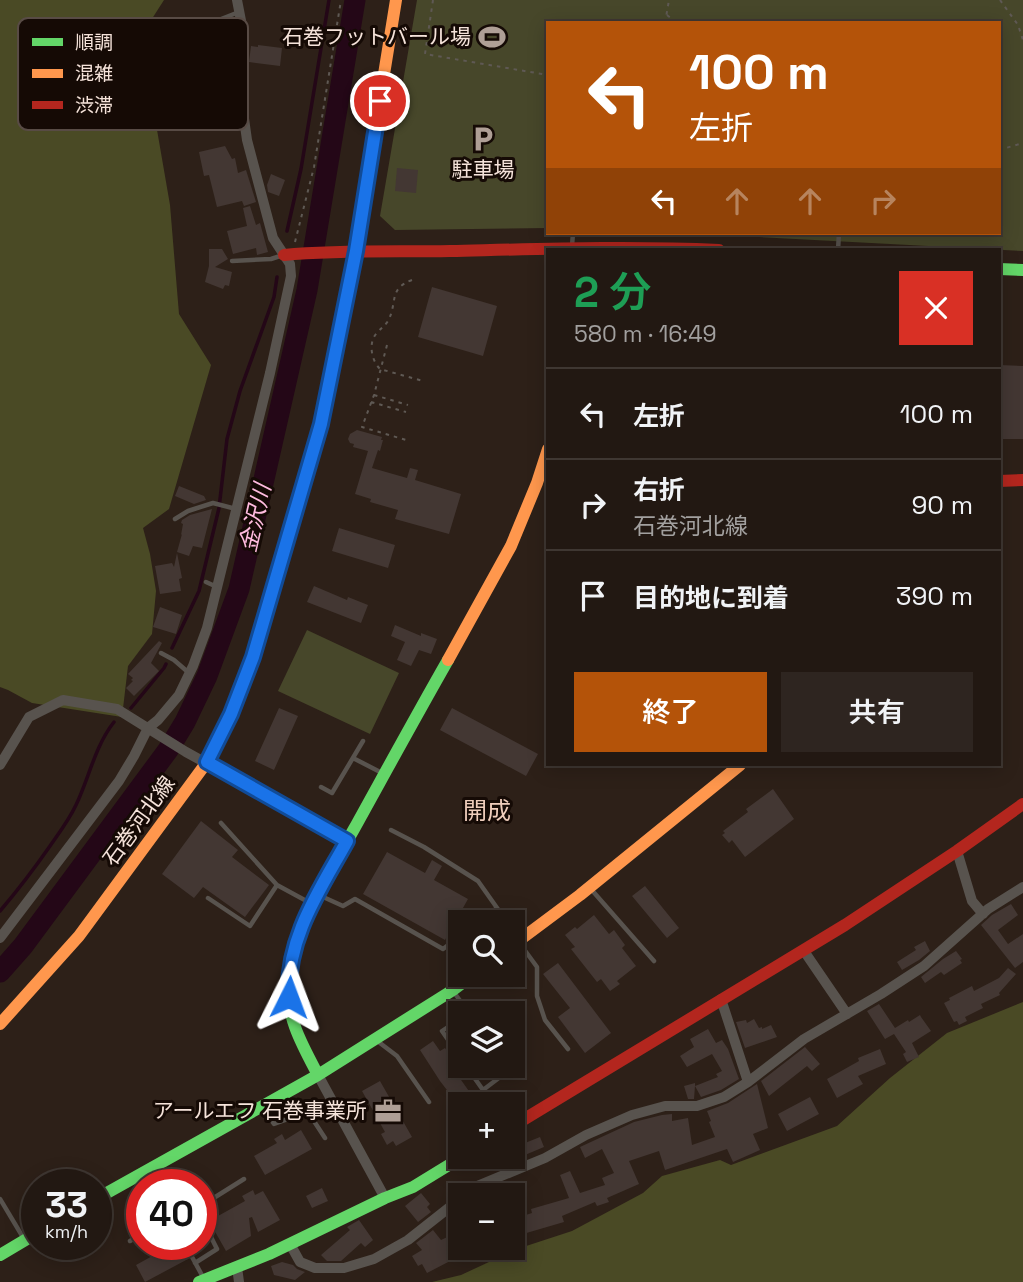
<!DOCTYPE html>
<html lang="ja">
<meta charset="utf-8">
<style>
:root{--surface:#221812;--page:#2e2520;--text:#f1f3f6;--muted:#a2a09f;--line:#3f3732;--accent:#b45309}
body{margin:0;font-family:"Space Grotesk","Noto Sans JP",sans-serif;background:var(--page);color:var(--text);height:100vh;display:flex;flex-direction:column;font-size:26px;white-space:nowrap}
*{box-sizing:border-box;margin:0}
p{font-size:23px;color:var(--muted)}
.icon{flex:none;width:38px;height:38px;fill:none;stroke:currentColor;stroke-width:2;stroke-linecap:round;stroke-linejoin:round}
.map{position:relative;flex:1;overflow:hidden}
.panel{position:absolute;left:546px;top:248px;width:455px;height:518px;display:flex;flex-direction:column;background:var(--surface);border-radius:0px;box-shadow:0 4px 18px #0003,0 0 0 2px var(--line)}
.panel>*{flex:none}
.guide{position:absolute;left:546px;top:21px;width:455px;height:214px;border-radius:0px;box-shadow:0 4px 18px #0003,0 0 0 2px var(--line);background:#b45309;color:#fff;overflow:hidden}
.fabs{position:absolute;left:448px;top:910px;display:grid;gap:14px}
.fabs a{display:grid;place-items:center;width:77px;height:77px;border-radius:0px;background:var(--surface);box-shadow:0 4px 18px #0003,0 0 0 2px var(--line);font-size:35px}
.speed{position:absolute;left:21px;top:1169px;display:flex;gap:14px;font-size:35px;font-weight:700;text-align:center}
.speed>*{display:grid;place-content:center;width:91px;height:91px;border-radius:50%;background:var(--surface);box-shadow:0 4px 18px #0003,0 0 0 2px var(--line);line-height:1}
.speed small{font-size:18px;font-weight:400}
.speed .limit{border:10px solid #d22;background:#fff;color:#111}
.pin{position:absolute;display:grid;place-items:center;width:60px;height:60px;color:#fff;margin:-30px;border:4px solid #fff;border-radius:50%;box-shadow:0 2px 7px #0007}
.me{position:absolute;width:77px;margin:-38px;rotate:3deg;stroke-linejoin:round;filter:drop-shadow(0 0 5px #0008)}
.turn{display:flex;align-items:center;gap:24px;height:147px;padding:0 28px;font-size:32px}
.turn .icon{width:91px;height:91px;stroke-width:2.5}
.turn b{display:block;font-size:49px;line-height:60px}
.lanes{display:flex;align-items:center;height:66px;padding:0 28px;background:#0003;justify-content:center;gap:35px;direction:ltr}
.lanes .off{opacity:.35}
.round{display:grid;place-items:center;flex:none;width:74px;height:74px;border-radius:0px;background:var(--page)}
.headline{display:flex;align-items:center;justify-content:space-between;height:119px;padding:0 28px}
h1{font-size:42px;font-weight:600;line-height:52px;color:#1e9e55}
.action{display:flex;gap:14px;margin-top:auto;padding:14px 28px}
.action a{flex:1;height:80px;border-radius:0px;background:var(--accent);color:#fff;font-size:28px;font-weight:600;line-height:80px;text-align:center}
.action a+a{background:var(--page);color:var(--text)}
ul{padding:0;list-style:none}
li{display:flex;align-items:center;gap:21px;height:91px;padding:0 28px;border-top:2px solid var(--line)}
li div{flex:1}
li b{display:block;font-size:26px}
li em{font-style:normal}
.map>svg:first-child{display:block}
.green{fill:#47472a}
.forest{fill:#4a4a25}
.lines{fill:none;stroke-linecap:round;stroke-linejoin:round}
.stream{stroke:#240717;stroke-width:3.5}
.river{stroke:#240717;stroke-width:21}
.building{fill:#433733}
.path{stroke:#5f5954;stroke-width:2;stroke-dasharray:3.5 5;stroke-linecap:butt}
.lane{stroke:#58534e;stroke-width:4.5}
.street{stroke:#58534e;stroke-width:10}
.fast{stroke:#63d668;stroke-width:12}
.slow{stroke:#ff974d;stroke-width:12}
.jam{stroke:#b3261e;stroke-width:12}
.route-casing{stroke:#114b97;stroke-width:18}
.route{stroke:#1a73e8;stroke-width:12}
.labels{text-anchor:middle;stroke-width:6;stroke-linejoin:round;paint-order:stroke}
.poi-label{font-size:21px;fill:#f5e3da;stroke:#150a05;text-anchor:end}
.street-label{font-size:21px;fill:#f5e3da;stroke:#150a05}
.water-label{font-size:23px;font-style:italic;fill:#ffbbdf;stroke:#150a05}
.quarter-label{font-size:24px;fill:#efcdbb;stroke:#150a05}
.key{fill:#150a05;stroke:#584b45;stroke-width:2}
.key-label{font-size:19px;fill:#f5e3da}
</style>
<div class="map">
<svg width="1023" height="1282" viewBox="0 0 1023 1282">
<rect width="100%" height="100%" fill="#2d2018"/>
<path class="green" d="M417 0H1023V251L682 233H999V23H548V228L395 230 380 216Z
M307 630 399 673 370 734 278 691Z"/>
<path class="forest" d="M0 0H164L148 25 156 124 170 205 179 314 211 365 169 509 143 528 150 554 156 591 152 634 128 666 122 717 32 703 8 690 0 687Z
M1023 1002V1282H432L461 1275 517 1249 572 1231 643 1193 662 1176 720 1160 731 1165 837 1126 890 1078 947 1033Z"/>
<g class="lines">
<path class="stream" d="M287 231 301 169 329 0
M172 648 199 591 219 508 227 439 240 391 274 297 277 277
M131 708 164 668 166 664
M0 911C18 890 34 869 50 846 59 833 69 820 76 805 89 778 95 746 114 722"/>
<path class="river" d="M0 972 23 946 168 750 185 722 207 676 239 589 307 290 355 0"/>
</g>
<path class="building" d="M258 45 282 48 280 66 249 62 251 46 258 47Z
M225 146 232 159 235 158 238 173 246 170 256 202 244 206 242 201 217 207 209 175 204 176 199 152Z
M397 168 418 170 416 193 395 191Z
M271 174 285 180 279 196 268 192 267 185Z
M250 206 256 225 260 223 268 252 257 255 256 248 233 254 227 231 247 226 243 208Z
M209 249H222L228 259 215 267 232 272 229 286 225 285 223 289 205 282 209 266Z
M432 287 497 306 483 356 418 337Z
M999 365 1023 366V439H999Z
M357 430 382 437 381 440H383L380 451 378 450 372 468 407 478 410 468 418 470 415 480 461 494 449 534 395 519 398 510 370 502 371 499 355 494 368 451 353 447 354 444 350 443 348 439 350 434Z
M179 486 204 496 206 500 194 504 175 496Z
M212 509 202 548 193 546 189 556 177 552 182 534 181 535 183 524 181 523 182 520 190 515Z
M339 528 395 545 388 568 332 551Z
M177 553 182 578 179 579 181 591 160 594 155 566 172 563 174 567Z
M314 586 347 600 348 597 368 605 361 623 307 602Z
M160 607 182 615 176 634 153 627Z
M395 625 421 636V633L437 639 431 654 419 650 411 666 397 660 405 642 391 636Z
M159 641 162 643 151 663 159 671 134 696 126 688 133 681 131 680 133 678 128 674Z
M279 708 298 716 274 770 255 761Z
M452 708 538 754 526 776 440 730Z
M773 789 794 819 745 857 732 840 729 843 722 835 725 833 723 831 748 812 746 809Z
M201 821 238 850 232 857 269 885 245 917 203 887 194 898 162 874Z
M387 852 425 873 432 860 442 866 434 880 468 899 445 940 363 894Z
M645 886 679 928 667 938 632 896Z
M1011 904 1018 915 998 930 1008 944 1023 934V962L1015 968 981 925 992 915Z
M594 915 609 934 614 930 625 945 622 948 636 966 617 981 620 984 610 991 601 979 597 982 571 949 575 947 565 935 575 927 577 929Z
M925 941 930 951 919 960 902 970 897 962 916 950 914 947Z
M956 951 962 959 960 960 962 963 944 975 941 972 925 983 921 977 943 959Z
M558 963 611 1033 585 1053 558 1017 570 1008 543 974Z
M1008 968 1016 974 999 993 1000 995 981 1004 983 1008 965 1017 967 1021 959 1025 957 1021 954 1022 944 1003 950 1000 949 998 972 986 974 991 999 978Z
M879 1004 895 1028 908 1020 909 1022 920 1015 921 1017 931 1031 912 1043 919 1057 907 1062 903 1054 906 1052 894 1034 885 1039 867 1011Z
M754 1019 759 1028 762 1027V1029L771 1025 777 1037 745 1048 736 1022 746 1020 747 1023Z
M708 1029 716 1043 722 1040 728 1049 739 1079 721 1090 701 1097 695 1086 694 1099H688L684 1086 695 1083V1086L718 1077 716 1074 722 1071 712 1054 687 1067 680 1056 694 1047 690 1039Z
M433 1041 440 1051 445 1048 450 1055 447 1060 478 1104H460V1107L440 1081 420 1050Z
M805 1047 820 1064 812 1071 807 1066 769 1096 761 1081Z
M880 1049 886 1064 858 1076 863 1084 837 1098 827 1079 859 1061 858 1058Z
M380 1081 412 1137 396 1146 393 1141 387 1145 381 1134 385 1132 362 1091Z
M757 1084 768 1128 753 1134 760 1150 733 1162 727 1149 665 1170 659 1151 629 1161 639 1184 607 1198 609 1202 597 1206 595 1202 562 1216 564 1222 523 1234 524 1236 513 1240V1219L532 1213 531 1209 569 1198 560 1175 570 1171 580 1193 605 1185 602 1178 614 1173 602 1149 585 1158 580 1147 634 1122 662 1115 672 1114V1121L688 1118 692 1145 715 1137 709 1122 711 1121 707 1111 728 1103Z
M810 1097 819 1114 787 1131 778 1114Z
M301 1130 312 1149 265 1175 254 1156 277 1143 274 1139 282 1134 285 1140Z
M515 1134 520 1145 540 1137 544 1147 513 1160V1135Z
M322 1188 328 1201 312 1208 306 1196Z
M253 1190 255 1195 263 1191 280 1220 258 1232 252 1217 249 1218 251 1236 226 1251 209 1221 245 1201 242 1196Z
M421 1193 430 1204 427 1207 431 1212 418 1222 405 1206Z
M359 1220 373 1240 365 1247 361 1243 341 1261H327L321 1255 350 1230 347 1227Z
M433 1230 441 1240 460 1231V1253L451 1257 452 1260 427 1273 422 1264 418 1266 412 1256 422 1250 416 1243Z
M174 1244H180L188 1259 145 1282 136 1265Z
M282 1262 293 1265 297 1269 305 1272 295 1280 274 1275 271 1266Z"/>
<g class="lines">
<path class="path" d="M433 0 425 54 548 75
M1000 0 1018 25 1023 40
M667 15 677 23
M665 23 669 0
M999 150 1023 143
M295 242 314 167 341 0
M412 280C388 289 398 302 388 321 385 326 381 328 377 333 368 342 371 360 380 369L423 381
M387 345 374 395 362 427 406 440
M374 395 408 405
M371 402 406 412"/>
<path class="lane" d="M206 31 216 21 239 12
M572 246 573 233
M838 250 839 233
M232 261 271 259 283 255
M175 519 188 511 213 503 236 509
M206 582 217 587
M161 653 174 660 189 673
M353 758 384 774
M321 787 332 793 363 741
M221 823 277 885
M391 830 424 847 478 881 507 922
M590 888 654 961
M321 896 343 906 355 899 443 949 460 936
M208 898 250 926 277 885 312 904
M478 922 497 908
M513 931 518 941 537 967V996L545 1020 568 1049
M453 991 469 1013
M460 1019 442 1031 460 1057
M376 1040 397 1056 429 1102
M466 1066 483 1090 508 1071 505 1066
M262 1108 274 1124 308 1112 325 1138
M0 1199 24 1239
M201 1206 244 1179
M130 1241 142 1234
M185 1244 204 1279
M195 1263 217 1249 201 1217"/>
<path class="street" d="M0 765 29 717 63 700 117 709 186 752 347 841
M957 851 972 901 983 914
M0 938 119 781 134 756 148 728 158 720 179 695 193 666 207 628 270 373 291 276 290 264 273 238 247 140 239 83 244 48 243 31 237 0
M804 951 847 1014
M721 999 748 1082
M318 1075 385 1198
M465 1195 477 1186 545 1158 586 1135 632 1115 665 1106H697L724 1097 748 1082 804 1039 881 994 924 966 988 909 1023 887
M290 1244 300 1262 315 1268H344L374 1259 408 1240 460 1199
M237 1267 239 1282"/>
<path class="fast" d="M999 269 1023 270
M318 1075C301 1043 286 1017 288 980 292 927 329 874 354 829 385 773 416 716 448 660
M96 1199 318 1075 453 990 473 975
M0 1255 37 1233
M199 1282 269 1254 385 1198 413 1187 462 1157"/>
<path class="slow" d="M380 99 396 0
M448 660 511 546 537 483 548 449
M513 945 580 895 740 765
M0 1024 79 936 207 762 231 714 253 657 282 556"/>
<path class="jam" d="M284 255C340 250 395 252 450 251 540 249 630 246 719 250
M999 481 1023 480
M282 556 321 424 356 251 380 99
M513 1126 845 925 957 851 1023 804"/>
</g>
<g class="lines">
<g class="route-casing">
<path id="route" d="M289 997C286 938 320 890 347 841L207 762 231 714 253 657 321 424 356 251 380 101"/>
</g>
<use href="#route" class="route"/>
</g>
<defs>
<g id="stadium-bare" transform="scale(2.1)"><path d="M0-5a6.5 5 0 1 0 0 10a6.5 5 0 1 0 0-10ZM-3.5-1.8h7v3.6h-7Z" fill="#af9f96" stroke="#150a05" stroke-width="2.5" paint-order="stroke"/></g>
<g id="parking-bare" transform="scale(2.1)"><path d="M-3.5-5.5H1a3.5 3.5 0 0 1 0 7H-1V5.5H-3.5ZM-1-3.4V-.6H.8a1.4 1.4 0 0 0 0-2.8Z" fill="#af9f96" stroke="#150a05" stroke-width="2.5" paint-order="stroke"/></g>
<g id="office-bare" transform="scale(2.1)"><path d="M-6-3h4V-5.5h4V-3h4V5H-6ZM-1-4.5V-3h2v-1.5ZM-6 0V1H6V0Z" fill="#af9f96" stroke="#150a05" stroke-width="2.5" paint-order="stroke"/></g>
</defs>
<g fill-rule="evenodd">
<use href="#stadium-bare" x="492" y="37"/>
<use href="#parking-bare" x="483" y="139"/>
<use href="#office-bare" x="388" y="1111"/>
</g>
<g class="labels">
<g class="poi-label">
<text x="471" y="44">石巻フットバール場</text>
<text x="483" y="177" text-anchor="middle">駐車場</text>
<text x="367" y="1118">アールエフ 石巻事業所</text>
</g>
<g class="street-label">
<text transform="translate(139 821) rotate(-54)" y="7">石巻河北線</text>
</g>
<g class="water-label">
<text transform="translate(255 518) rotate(-77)" y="8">金沢川</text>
</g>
<g class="quarter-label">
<text x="487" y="819">開成</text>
</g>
</g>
<rect x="18" y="18" width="230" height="112" rx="10" class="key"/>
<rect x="32" y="38" width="31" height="8" fill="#63d668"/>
<rect x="32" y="69" width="31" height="9" fill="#ff974d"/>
<rect x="32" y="101" width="31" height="8" fill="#b3261e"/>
<g class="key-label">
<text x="75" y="49">順調</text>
<text x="75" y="80">混雑</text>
<text x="75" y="112">渋滞</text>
</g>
</svg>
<div class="fabs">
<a><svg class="icon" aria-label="search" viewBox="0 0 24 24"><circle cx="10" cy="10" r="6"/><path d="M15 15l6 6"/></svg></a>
<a><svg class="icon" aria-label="layers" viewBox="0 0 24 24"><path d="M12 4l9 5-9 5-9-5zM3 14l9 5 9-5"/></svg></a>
<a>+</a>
<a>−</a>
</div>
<div class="speed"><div>33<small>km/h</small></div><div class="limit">40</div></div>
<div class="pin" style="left:380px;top:101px;background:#d93025"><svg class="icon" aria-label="arrive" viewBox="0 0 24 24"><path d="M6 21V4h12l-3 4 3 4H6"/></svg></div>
<svg class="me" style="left:289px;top:997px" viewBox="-20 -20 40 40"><path d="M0-17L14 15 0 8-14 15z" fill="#1a73e8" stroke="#fff" stroke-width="4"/></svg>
<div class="guide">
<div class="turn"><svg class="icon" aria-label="left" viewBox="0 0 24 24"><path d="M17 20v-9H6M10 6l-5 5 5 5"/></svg><div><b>100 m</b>左折</div></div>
<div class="lanes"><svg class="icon" aria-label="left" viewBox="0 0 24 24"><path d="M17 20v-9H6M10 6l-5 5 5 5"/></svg><svg class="icon off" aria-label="ahead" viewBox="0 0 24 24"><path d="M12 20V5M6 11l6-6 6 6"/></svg><svg class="icon off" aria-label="ahead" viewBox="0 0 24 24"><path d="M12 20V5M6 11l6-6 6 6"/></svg><svg class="icon off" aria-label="right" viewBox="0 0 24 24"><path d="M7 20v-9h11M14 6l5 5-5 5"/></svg></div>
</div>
<section class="panel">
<div class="headline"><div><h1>2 分</h1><p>580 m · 16:49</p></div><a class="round" style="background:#d93025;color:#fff"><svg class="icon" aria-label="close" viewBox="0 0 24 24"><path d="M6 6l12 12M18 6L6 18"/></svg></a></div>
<ul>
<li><svg class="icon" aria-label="left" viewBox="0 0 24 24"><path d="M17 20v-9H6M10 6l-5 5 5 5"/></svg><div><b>左折</b></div><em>100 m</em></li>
<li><svg class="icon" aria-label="right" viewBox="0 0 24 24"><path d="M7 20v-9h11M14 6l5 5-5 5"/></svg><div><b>右折</b><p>石巻河北線</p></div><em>90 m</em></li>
<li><svg class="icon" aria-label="arrive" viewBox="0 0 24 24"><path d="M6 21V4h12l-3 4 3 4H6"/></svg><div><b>目的地に到着</b></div><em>390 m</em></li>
</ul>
<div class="action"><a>終了</a><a>共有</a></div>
</section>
</div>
